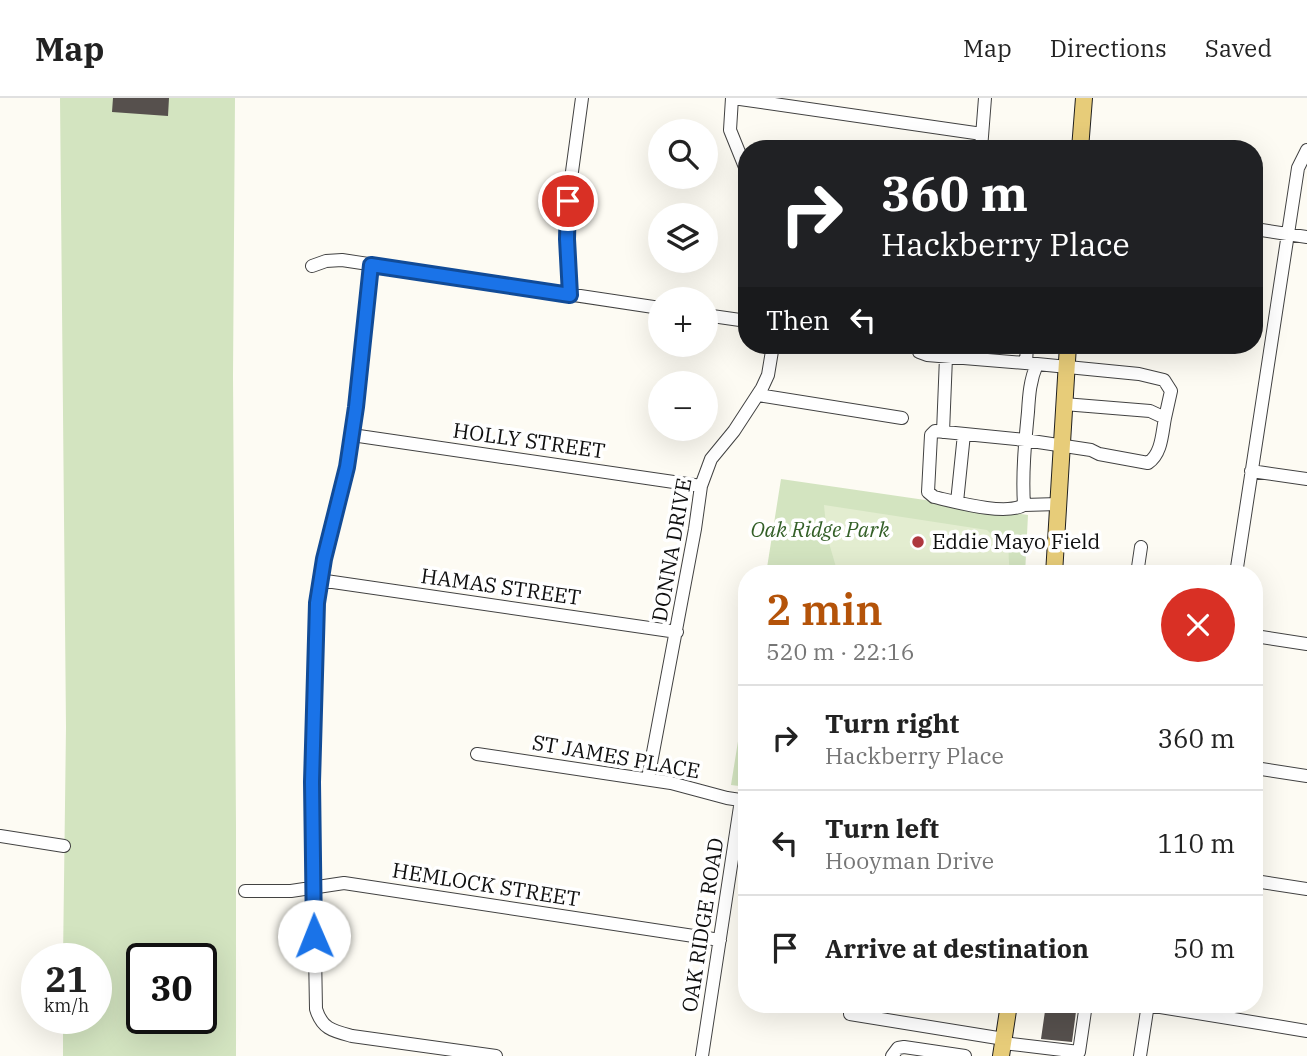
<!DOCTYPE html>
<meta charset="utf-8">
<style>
:root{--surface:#fff;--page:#f2f2f2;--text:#222;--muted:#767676;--line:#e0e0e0;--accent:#b45309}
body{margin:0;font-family:"IBM Plex Serif",serif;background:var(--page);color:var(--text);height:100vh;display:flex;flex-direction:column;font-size:26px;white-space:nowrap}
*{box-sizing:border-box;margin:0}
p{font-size:23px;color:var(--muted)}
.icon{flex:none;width:38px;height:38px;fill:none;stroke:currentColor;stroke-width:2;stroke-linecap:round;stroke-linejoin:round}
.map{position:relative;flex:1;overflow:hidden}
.details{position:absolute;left:738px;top:467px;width:525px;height:448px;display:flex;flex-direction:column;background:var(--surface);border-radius:28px;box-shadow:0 7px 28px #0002}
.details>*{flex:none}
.top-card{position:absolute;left:738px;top:42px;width:525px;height:214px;border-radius:28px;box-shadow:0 7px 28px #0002;background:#202124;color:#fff;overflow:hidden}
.controls{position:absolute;left:648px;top:21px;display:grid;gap:14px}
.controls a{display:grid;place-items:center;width:70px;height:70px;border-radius:50%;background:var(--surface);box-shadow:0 7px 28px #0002;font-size:35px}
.speed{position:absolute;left:21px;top:845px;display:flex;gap:14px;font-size:35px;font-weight:700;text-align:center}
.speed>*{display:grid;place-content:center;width:91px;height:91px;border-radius:50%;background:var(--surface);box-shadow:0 7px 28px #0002;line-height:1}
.speed small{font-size:18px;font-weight:400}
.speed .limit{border:4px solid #111;border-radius:10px;background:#fff;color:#111}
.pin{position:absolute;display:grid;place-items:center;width:60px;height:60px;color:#fff;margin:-30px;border:4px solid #fff;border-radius:50%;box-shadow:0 2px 7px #0007}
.me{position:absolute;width:77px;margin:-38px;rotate:359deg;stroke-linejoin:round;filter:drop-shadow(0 0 5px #0008)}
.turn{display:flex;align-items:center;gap:24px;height:147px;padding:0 28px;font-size:32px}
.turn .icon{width:91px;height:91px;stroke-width:2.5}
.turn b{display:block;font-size:49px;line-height:60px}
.then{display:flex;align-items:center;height:66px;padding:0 28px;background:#0003;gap:14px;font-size:26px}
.round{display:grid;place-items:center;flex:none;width:74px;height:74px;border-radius:37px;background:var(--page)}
.overview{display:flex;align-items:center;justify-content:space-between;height:119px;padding:0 28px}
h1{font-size:42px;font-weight:600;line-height:52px;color:var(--accent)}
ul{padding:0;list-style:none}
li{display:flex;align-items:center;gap:21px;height:105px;padding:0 28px;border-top:2px solid var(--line)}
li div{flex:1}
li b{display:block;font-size:26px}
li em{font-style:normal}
header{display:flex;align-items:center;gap:42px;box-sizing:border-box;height:98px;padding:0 35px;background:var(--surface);border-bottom:2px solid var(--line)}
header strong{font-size:33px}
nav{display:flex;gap:38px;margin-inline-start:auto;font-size:24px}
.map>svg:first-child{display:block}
.green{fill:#d3e4c0;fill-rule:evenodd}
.pitch{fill:#e3edd0}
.building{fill:#56504d}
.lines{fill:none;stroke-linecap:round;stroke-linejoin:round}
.minor-casing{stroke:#424242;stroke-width:14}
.major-casing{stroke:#202020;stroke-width:18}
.minor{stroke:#fff;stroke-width:12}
.major{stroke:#e7cc79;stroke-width:16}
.route-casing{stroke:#114b97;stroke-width:18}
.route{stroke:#1a73e8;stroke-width:12}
.poi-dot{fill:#ae383e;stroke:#fff;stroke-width:2.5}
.labels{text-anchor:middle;stroke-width:7;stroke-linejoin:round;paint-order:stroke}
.street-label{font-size:21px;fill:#0f0f0f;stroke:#fff}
.park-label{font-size:21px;font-style:italic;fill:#335f27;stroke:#fff}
.poi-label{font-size:21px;fill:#0f0f0f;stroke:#fff;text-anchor:start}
</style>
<header>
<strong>Map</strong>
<nav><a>Map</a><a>Directions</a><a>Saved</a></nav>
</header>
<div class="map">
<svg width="1307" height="958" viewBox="0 0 1307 958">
<rect width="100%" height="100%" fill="#fdfbf3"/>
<path class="green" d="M60 0H235L233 278 236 728V958H63V921L96 920V861H63L66 629ZM142 861H201V920H142Z
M781 381 1028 417 1025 476H766Z
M747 587V689L731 687Z"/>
<path class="pitch" d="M824 407 987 432 992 437C1012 438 1008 449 1009 463 1009 468 1010 472 1010 476H838L827 438Z"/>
<path class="building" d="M113 0H169L168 18 112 14Z
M1046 906H1077L1072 944 1041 941Z"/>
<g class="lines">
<g class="minor-casing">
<path id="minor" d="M732 0 730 32 747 74
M733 0 982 36
M981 51 985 0
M1255 131 1307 139
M371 167 356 309 347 369 324 461 317 505 312 684 316 911C322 931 333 933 352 938L496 958
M312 168 326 163 342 162 660 210
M571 197 567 141 568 103 582 0
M705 217 747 223
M917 247 919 254 927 257 1037 266
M1026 265 1027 247
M758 297 902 320
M943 334 946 259 945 247
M352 337 701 388
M1251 373 1307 381
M957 404 964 336
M1058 406 1024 407C1022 376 1025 345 1028 314 1029 297 1030 282 1037 266L1139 276 1164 282 1171 293 1165 320
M1024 407C1005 418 956 404 934 399L928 394 931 337 935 333 1025 342 1091 352 1099 356 1148 365C1162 356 1162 335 1165 320L1150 313 1064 306
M1137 476 1141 449
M1236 476 1298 70 1307 52
M319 482 677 534
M1255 538 1307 546
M477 656 671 685 727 700 747 703
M1255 670 1307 678
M648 681 695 431 701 388 711 361 734 333 762 290 768 277 773 247
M0 738 64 748
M1255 783 1307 791
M245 793H291L344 785 720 842
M852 906 850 916 1004 941
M1148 907 1307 933
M1003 945 1079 954 1086 906
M702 958 741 702
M892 958 898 950 904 949 965 958
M1140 958 1148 906"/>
</g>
<g class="major-casing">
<path id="major" d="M1080 51 1084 0
M1054 476 1068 247
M1001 958 1009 906"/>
</g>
<use href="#minor" class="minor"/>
<use href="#major" class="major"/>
</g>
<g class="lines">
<g class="route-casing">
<path id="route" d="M314 838 312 684 317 505 324 461 347 369 356 309 371 167 570 197 567 141 568 103"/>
</g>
<use href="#route" class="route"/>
</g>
<circle class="poi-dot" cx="918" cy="444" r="7"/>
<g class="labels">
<g class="street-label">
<text transform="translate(529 343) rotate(8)" y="7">HOLLY STREET</text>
<text transform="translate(672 452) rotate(-80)" y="7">DONNA DRIVE</text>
<text transform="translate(501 489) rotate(8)" y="7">HAMAS STREET</text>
<text transform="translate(616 659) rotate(10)" y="7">ST JAMES PLACE</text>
<text transform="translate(486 787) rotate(9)" y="7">HEMLOCK STREET</text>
<text transform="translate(703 827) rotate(-81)" y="7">OAK RIDGE ROAD</text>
</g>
<g class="park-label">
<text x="820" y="439">Oak Ridge Park</text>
</g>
<g class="poi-label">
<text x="932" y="451">Eddie Mayo Field</text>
</g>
</g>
</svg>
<div class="controls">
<a><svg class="icon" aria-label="search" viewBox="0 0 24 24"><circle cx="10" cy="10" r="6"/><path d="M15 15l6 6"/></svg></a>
<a><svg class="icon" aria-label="layers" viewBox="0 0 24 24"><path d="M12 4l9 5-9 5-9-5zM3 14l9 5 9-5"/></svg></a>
<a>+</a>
<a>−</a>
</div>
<div class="speed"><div>21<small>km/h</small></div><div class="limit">30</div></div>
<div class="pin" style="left:568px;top:103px;background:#d93025"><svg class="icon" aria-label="arrive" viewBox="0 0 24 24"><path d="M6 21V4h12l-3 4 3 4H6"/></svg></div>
<svg class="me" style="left:314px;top:838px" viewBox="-20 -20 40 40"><circle r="19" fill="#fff"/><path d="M0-13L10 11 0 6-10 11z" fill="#1a73e8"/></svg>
<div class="top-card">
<div class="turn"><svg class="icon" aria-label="right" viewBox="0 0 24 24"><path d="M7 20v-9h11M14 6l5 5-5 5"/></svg><div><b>360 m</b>Hackberry Place</div></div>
<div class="then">Then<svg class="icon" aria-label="left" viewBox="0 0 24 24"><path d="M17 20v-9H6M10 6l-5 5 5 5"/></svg></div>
</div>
<section class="details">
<div class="overview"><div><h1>2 min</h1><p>520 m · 22:16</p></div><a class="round" style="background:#d93025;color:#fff"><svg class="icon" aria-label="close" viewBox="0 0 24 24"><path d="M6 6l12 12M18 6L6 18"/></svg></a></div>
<ul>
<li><svg class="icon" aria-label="right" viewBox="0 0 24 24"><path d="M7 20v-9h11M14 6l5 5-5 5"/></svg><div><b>Turn right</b><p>Hackberry Place</p></div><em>360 m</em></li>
<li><svg class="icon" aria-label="left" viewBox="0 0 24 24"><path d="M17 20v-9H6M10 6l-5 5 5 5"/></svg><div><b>Turn left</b><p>Hooyman Drive</p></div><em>110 m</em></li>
<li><svg class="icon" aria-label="arrive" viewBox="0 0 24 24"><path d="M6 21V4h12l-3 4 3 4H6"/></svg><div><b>Arrive at destination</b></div><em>50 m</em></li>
</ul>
</section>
</div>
